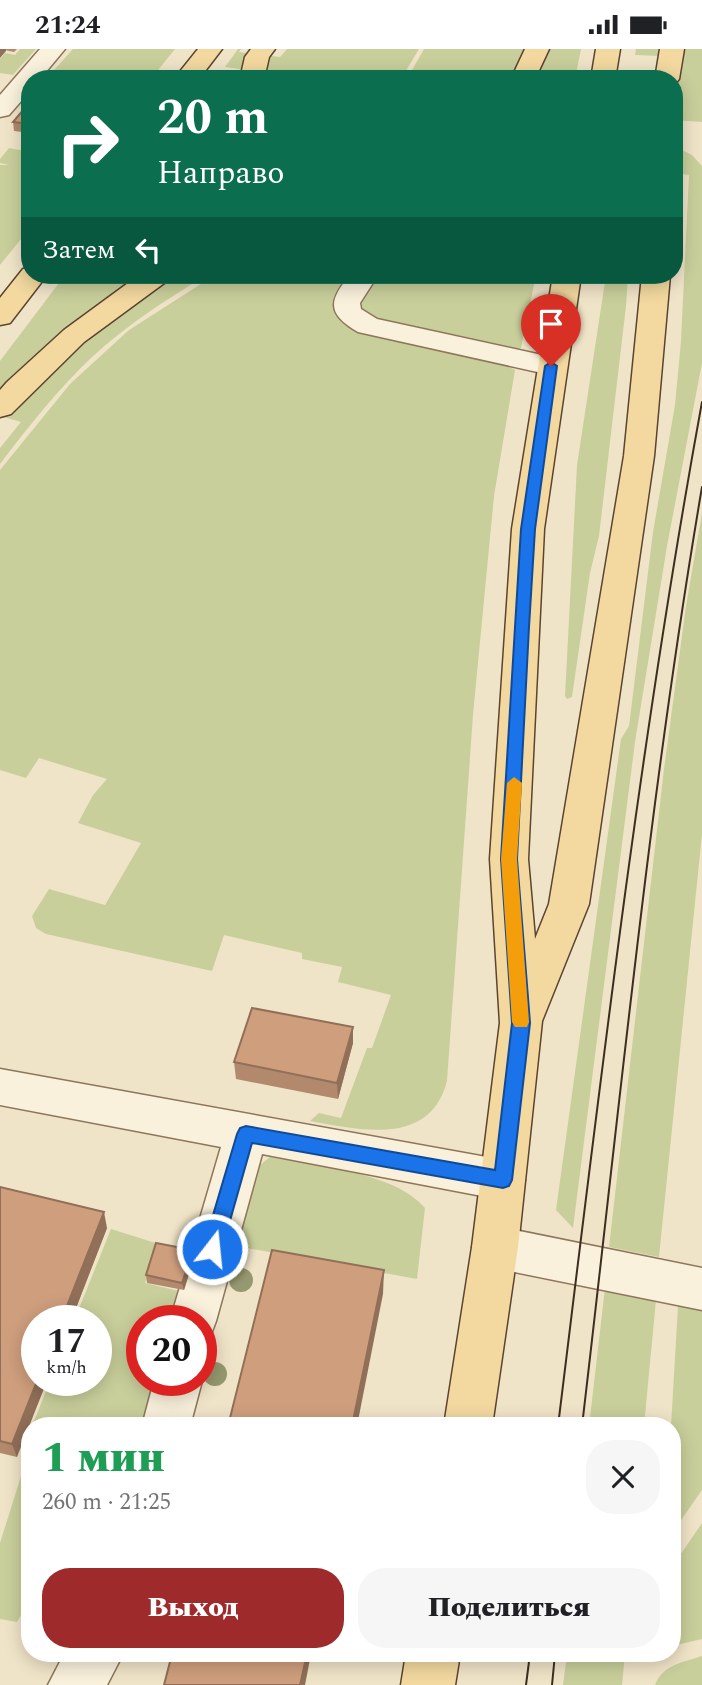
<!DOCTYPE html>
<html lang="ru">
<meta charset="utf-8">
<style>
:root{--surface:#fff;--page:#f6f6f6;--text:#202124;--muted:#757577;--accent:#9e2a2b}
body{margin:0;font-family:Spectral,serif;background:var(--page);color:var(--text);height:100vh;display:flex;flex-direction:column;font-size:26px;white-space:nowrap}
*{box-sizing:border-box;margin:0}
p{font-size:23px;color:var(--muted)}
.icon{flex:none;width:38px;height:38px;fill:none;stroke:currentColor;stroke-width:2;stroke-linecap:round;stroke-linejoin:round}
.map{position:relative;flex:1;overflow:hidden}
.sheet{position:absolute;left:21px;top:1368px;width:660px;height:245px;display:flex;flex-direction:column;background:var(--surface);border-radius:28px;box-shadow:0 4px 18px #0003}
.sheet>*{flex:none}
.hud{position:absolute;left:21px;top:21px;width:662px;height:214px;border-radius:28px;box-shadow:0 4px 18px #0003;background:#0b6e4f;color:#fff;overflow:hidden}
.speed{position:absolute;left:21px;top:1256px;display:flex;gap:14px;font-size:35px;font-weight:700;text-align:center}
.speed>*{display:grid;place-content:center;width:91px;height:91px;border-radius:50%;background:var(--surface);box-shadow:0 4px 18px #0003;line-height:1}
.speed small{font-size:18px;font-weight:400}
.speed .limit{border:10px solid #d22;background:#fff;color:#111}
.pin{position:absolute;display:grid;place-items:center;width:60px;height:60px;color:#fff;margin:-72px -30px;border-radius:50% 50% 50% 0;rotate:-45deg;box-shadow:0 0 7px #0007}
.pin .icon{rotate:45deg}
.me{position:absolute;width:77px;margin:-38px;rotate:16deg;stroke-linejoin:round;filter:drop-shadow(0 0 5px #0008)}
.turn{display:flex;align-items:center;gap:24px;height:147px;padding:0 21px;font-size:32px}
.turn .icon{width:91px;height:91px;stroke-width:2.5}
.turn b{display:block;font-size:49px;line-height:60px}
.then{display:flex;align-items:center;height:66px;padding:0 21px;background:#0003;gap:14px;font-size:26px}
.round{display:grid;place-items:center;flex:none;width:74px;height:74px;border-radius:28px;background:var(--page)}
.headline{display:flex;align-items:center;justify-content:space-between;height:119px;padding:0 21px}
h1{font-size:42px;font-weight:800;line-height:52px;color:#1e9e55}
.primary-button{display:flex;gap:14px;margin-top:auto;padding:14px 21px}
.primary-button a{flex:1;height:80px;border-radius:28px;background:var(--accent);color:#fff;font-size:28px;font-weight:800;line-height:80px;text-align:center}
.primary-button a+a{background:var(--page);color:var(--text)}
.status{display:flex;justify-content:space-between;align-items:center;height:49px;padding:0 35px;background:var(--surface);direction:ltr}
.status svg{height:19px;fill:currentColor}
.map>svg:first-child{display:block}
.green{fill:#c9cf9b}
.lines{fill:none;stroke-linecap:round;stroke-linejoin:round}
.minor-casing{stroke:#8d765c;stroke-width:3}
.major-casing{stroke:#5b4430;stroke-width:3}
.minor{fill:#faf1dc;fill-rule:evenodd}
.major{fill:#f3d9a0;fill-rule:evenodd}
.tram{stroke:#3d2e20;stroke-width:2}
.tree{fill:#96986f}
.wall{fill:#b2896c}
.shaded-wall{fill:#916f58}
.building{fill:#cf9f7d;stroke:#916f58;stroke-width:2}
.route{fill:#1a73e8;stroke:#114b97;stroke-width:2}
.slow{fill:#f59e0b}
</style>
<div class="status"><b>21:24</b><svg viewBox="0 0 49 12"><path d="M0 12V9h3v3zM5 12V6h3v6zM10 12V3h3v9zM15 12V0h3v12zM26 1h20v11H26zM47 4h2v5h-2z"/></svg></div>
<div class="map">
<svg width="702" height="1636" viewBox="0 0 702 1636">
<rect width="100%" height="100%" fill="#f0e4c8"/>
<path class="green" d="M20 0H36L13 26 0 24V10L5 4 15 6Z
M73 0H175L151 30H46Z
M238 0H241L239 3 280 8 287 0H419L401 30H312L225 18Z
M424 0H581L575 30H407Z
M636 0H702V73L674 71V30L660 7 635 6Z
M674 97 692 106 702 117V314L667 497 635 693 573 1179 556 1161 621 690 629 677 653 483 675 356 681 292 689 126 674 124Z
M9 99 30 103V179L0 216V116H9L0 114V110Z
M65 226H207C167 250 127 276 92 308 58 340 29 377 0 415V399L21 373 0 367V312Z
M215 226H351L333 253C334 268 342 273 356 279L495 311 515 321 494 447 473 666 447 1032C430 1098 360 1081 310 1072L319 1064 341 1069 367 999H372L391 946 338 933 342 918 302 910V904L224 886 212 922 46 885 36 879 32 867 49 840 105 856 141 794 78 774 93 746 107 730 39 709 26 729 0 721V421L70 335 129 281Z
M373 226H536L521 299 513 301 372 270 362 261 358 245Z
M606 226H628L626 257 599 487 590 524 572 648 567 650 565 647 577 416Z
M702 464V785L659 1208 609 1198 664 720 686 557Z
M270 1108C315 1117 395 1123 425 1159L417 1230 230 1196 250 1124Z
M111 1180 194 1206 157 1200 145 1234 183 1243 175 1272H142V1332H158L145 1377H32L50 1332H96V1272H74Z
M605 1239 656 1251 644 1377H589Z
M678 1257 702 1262V1441L672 1484 671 1377Z
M30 1383V1550L17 1573 0 1570V1494L27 1408 23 1401Z
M702 1474V1590L672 1597V1518Z
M567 1605H625L622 1636H563Z
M702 1607V1636H655C662 1616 684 1613 702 1607Z"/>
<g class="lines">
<g class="minor-casing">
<path id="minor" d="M40 0H65L40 30H30V42L9 66 0 68V46Z
M350 226H378L360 254 361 260 377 270 551 308 561 311 566 317 561 323 551 326 358 283C327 265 328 252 350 226Z
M0 1020 503 1111 519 1117 525 1131 519 1145 503 1151 262 1105 216 1272 210 1288 201 1291V1272H170L221 1098 0 1056Z
M495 1177 702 1219V1261L495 1219 479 1213 472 1198 479 1183Z
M201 1330 202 1332 190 1377H142L154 1332Z
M64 1605H123L107 1636H48Z"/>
</g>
<g class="major-casing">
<path id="major" d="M198 0H222L199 30H174Z
M251 0H275L269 8 264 30H240L245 8Z
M525 0H549L535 30H511Z
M596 0H620L615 30H591Z
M660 0H684L679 30 675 35 674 30H655Z
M30 219V226H47L10 274 0 276V249L23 220Z
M139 226H171L167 232 84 293 11 365 0 368V341L7 333 64 281Z
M553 226H581L544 480 528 810 535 890 549 855 624 407 642 226H670L654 407 589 855 542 972 518 1198 492 1377H444L472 1198 500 974 490 810 512 480Z
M406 1605H460L455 1636H401Z"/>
</g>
<use href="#minor" class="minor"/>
<use href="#major" class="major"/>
<path class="tram" d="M558 1377C600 1035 640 692 702 353
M582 1377C619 1064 649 749 702 438
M526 1636 530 1605
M552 1636 555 1605"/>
</g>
<g class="tree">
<circle cx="241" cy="1231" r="12"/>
<circle cx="215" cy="1325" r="12"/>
</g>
<path class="wall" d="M0 0H17L14 3Z
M30 53V84L14 82 13 73Z
M353 978V994L338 1050 236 1030 234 1013Z
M0 1138 107 1179 71 1272H37L17 1408 0 1404Z
M194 1209 184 1241 147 1234 146 1226Z"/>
<path class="shaded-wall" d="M0 0H6V2L0 9Z
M353 978V994L338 1050 337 1034Z
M104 1163 107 1179 71 1272H61Z
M193 1201 194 1209 184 1241 182 1234Z
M384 1221 383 1245 357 1377H352Z
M37 1332H47L17 1408 12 1395Z
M307 1605H311L305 1636H300Z"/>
<path class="building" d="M30 53V75L13 73Z
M252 959 353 978 337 1034 234 1013Z
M0 1138 104 1163 61 1272H37V1332L12 1395 0 1392Z
M156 1194 193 1201 182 1234 146 1226Z
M272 1201 384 1221 352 1377H228Z
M172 1605H307L300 1636H164Z"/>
<path class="route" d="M551 313 557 317 535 480 529 578 517 810 530 974 512 1131 509 1137 503 1139 252 1094 222 1200 219 1206 212 1209 206 1206 203 1200 237 1085 240 1079 246 1077 495 1121 512 974 501 810 515 578 521 480 545 317Z"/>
<path class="slow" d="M514 728 522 734 517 810 529 973 527 978H515L512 973 501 810 507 734Z"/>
</svg>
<div class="speed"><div>17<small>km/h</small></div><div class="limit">20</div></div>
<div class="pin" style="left:551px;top:317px;background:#d93025"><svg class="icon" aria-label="arrive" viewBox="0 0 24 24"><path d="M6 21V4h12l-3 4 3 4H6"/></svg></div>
<svg class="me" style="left:212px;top:1200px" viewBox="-20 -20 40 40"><circle r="17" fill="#1a73e8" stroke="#fff" stroke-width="3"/><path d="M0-11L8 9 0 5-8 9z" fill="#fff"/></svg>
<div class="hud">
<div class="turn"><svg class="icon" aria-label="right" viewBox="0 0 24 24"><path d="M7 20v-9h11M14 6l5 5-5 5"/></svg><div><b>20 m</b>Направо</div></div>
<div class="then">Затем<svg class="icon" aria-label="left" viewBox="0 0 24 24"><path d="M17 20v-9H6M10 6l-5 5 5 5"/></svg></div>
</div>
<section class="sheet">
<div class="headline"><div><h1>1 мин</h1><p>260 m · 21:25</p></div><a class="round"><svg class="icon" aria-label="close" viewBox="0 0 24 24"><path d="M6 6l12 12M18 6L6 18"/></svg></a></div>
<div class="primary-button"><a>Выход</a><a>Поделиться</a></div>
</section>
</div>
